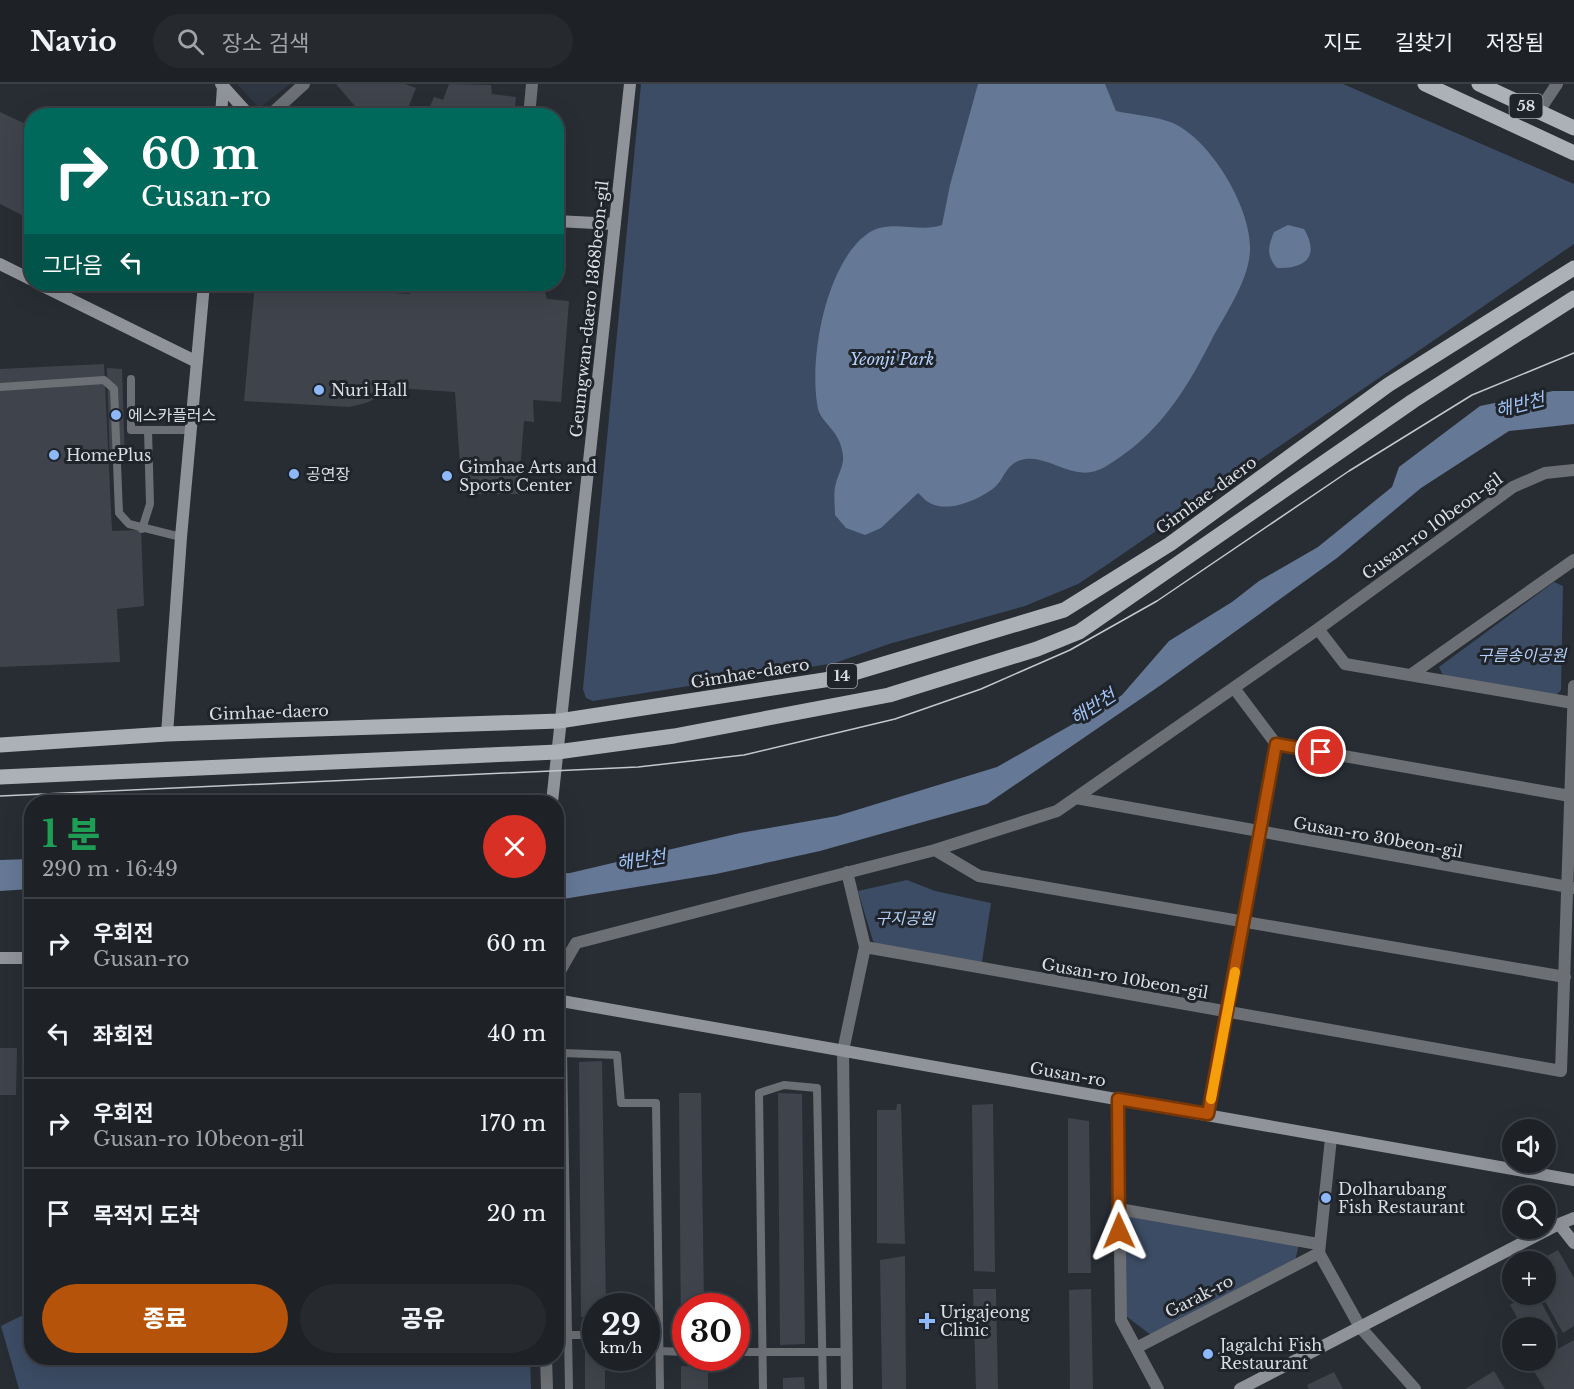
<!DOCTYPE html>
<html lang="ko">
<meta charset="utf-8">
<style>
:root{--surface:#1e2227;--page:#262a2f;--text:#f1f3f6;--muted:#a1a4a7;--line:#3c3f44;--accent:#b45309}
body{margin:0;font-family:"Libre Baskerville","Noto Sans KR",serif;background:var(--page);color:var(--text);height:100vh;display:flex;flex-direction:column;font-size:22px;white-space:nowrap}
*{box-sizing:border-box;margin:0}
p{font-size:20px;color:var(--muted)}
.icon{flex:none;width:33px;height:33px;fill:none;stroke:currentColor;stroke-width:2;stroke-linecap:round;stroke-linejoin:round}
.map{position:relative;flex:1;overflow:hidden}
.drawer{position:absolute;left:24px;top:711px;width:540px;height:570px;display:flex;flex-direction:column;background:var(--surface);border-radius:24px;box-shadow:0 6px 24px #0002,0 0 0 2px var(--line)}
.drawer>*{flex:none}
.banner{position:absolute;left:24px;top:24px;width:540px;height:183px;border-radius:24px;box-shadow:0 6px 24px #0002,0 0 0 2px var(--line);background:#00695c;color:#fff;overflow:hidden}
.controls{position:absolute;left:1502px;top:1035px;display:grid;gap:12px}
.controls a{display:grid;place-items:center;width:54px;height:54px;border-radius:50%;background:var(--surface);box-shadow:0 6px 24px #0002,0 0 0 2px var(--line);font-size:30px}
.speed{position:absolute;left:582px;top:1209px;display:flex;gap:12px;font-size:30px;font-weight:700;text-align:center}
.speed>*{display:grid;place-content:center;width:78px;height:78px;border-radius:50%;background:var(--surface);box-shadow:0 6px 24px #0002,0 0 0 2px var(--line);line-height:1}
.speed small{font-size:15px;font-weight:400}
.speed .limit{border:9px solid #d22;background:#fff;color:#111}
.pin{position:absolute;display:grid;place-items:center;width:51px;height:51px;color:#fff;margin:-26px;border:3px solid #fff;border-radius:50%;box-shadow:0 2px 6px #0007}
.me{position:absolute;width:66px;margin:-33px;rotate:359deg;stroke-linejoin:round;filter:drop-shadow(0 0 4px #0008)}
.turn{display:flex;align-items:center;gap:21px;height:126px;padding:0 18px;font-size:27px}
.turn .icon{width:78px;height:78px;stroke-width:2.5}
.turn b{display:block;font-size:42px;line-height:51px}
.then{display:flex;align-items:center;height:57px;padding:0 18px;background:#0003;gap:12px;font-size:22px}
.round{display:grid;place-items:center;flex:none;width:63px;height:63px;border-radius:32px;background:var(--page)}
.headline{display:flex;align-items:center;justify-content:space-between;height:102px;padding:0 18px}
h1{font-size:36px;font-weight:800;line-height:45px;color:#1e9e55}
.action{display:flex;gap:12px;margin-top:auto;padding:12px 18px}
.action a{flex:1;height:69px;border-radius:36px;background:var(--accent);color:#fff;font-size:24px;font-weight:800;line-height:69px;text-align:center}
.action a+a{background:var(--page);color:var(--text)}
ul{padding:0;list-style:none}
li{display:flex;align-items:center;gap:18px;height:90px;padding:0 18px;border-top:2px solid var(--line)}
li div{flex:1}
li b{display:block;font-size:22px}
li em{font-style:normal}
header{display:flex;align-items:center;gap:36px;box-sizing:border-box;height:84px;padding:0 30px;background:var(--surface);border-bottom:2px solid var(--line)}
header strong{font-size:28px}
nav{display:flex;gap:33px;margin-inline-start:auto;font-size:21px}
.search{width:420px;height:54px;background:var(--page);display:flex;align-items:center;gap:15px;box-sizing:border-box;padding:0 21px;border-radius:33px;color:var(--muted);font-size:22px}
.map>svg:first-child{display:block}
.built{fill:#2e3642}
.green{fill:#3c4c64}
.water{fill:#657895}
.building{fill:#3f444c}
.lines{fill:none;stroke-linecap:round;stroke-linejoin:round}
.lane{stroke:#6c6f73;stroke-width:8}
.street{stroke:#6c6f73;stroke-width:12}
.secondary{stroke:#90949a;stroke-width:12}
.primary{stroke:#acb1b8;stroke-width:15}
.tram{stroke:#c4c7cc;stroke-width:1.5}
.route-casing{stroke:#753606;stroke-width:15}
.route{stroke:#b45309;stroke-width:10}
.slow{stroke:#f59e0b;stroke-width:10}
.poi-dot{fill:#8db9fc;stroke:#1f232a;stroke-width:2}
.labels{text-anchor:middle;stroke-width:6;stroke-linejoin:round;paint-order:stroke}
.shield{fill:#1f232a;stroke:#a2a5ab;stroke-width:1.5}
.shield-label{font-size:15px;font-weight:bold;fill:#dadde2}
.street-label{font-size:16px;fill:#dadde2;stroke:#1f232a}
.park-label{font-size:16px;font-style:italic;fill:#b5d0f9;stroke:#1f232a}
.poi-label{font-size:16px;fill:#dadde2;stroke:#1f232a;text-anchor:start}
.water-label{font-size:18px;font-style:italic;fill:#a0c2f5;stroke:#1f232a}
</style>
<header>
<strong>Navio</strong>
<div class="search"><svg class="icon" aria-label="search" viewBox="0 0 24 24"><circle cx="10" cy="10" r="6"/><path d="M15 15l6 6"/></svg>장소 검색</div>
<nav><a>지도</a><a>길찾기</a><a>저장됨</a></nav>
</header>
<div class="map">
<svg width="1574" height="1305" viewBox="0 0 1574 1305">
<rect width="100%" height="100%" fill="#282d34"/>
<path class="built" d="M237 0H290L259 24Z"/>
<path class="green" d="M641 0H1343L1574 100V160L1108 480 1078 500 1025 522 889 560 835 579 593 617 586 614 583 605Z
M1554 498 1563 502 1561 606 1551 617 1444 593 1439 583Z
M907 796 935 807 991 819 982 878 888 868 873 857 858 807Z
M1124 1132 1299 1160 1295 1177 1151 1251 1126 1232Z
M31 1227 32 1274H530L531 1305H19L1 1242Z"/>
<path class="water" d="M978 0H1105L1116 27C1134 31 1156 32 1173 39 1211 56 1252 125 1250 166 1249 197 1225 230 1211 257 1184 310 1157 352 1105 383 1073 402 1047 366 1018 377 1005 383 1004 395 995 403 979 416 950 428 932 420 926 418 922 412 918 409L881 444 865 451 846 444 835 431C835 421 833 409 836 399 838 391 844 381 843 372 841 347 822 340 818 325 808 276 826 176 870 148 891 135 920 149 942 141L950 101Z
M1288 141 1304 145C1320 172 1306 185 1277 184 1266 171 1268 163 1274 148Z
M1553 307H1574V340L1509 347 1421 404 1337 474 1161 601 987 720 820 767 716 790 557 816V790L570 789 740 749 837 732 997 683 1073 640 1097 629 1122 611 1169 557 1232 518 1259 497 1318 463 1392 403 1399 383 1480 322Z
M31 775V805L0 807V776Z"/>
<path class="building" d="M336 0H405L416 4 405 32H373L354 21Z
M449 0 491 1 492 10 516 13 514 32H426L434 13 443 16Z
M0 28 32 43V136L0 120Z
M255 200H384L393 209 410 210V200H533L532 205H544L547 215 569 217 561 318 533 316 534 338 524 337 518 410H462L455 308 397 304 366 319 349 323 244 317Z
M104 280 112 447 141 446 144 522 117 525 120 578 0 583V285Z
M107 284 122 285 125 378H110Z
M0 964H17L16 1011H0Z
M602 977 606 1222H596V1233H581L579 978Z
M679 1009H701L704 1222H686V1253H681Z
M778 1009 802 1010 805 1260 780 1261Z
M897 1020H901L905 1160 877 1159V1026H896Z
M993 1020 995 1188 974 1187 972 1021Z
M1068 1034 1089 1037 1091 1189H1068Z
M30 1095H32L31 1148 28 1112Z
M1558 1166 1574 1194V1242L1563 1249 1541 1210H1545V1178H1536Z
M905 1172 906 1305H882L880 1176Z
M973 1205H996L998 1305H976Z
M1091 1205 1093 1305H1070L1069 1206Z
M1529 1210H1537L1558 1250 1545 1257V1244H1523L1510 1221Z
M585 1256H596V1274H605V1305H585Z
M1574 1256V1305H1545L1530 1281 1545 1276V1272Z
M681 1282 708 1283V1305H681Z
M1494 1287 1505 1305H1465Z
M1334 1288 1343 1305H1309L1307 1301Z
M804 1293 805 1305H783V1294Z"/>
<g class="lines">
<path class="lane" d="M131 295V346H148
M0 303 104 296 114 305 119 429 129 440 181 453
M142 445 150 420 148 346H191
M568 1251H596
M646 1251H659
M659 1267 686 1268
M736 1268H846
M569 1305 563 969 617 971 621 1019H656L660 1305
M763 1305 759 1009 784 1001 817 1004 823 1305"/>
<path class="street" d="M1539 27 1557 0
M269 32 304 0
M529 32 532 0
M1318 545 1345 580 1573 619
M1412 590 1574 476
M1234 604 1276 660 1570 712
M1076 714 1574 804
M935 766 979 792 1565 893
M865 863 1561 987 1574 602
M556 894 576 859 935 766 1057 727 1318 545 1513 403 1545 389 1574 386
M1118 1015 1121 1236 1158 1305
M1208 1030 1276 660
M1331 1054 1319 1169 1360 1243 1415 1305
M1119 1125 1318 1160
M1136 1264 1319 1169
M546 1274 547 1305
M847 1305 843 967 865 863 847 788"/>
<path class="secondary" d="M221 0 250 32
M221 32 223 3
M556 137 615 140
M0 180 32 196
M39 200 197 278
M167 650 181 453 204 200
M552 718 630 0
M0 874H32
M556 916 1574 1096
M1559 1140 1574 1159
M1240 1305 1559 1140 1574 1134"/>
<path class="primary" d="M1425 0 1574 69
M1479 0 1574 44
M0 661 167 650 559 637 837 594 1064 526 1170 460 1388 301 1574 184
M0 693 557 668 674 652 889 611 1037 565 1079 548 1413 317 1574 214"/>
<path class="tram" d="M0 712 638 683 744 671 895 635 981 605 1070 566 1157 517 1349 387 1472 311 1574 269"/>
</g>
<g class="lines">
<g class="route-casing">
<path id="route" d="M1119 1147 1118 1015 1208 1030 1276 660 1321 668"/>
</g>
<use href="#route" class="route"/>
<path class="slow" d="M1211 1015 1235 888"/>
</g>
<g class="poi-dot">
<circle cx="319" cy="306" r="6"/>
<circle cx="116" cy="331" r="6"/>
<circle cx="54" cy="371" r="6"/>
<circle cx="294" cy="390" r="6"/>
<circle cx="447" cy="392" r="6"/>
<circle cx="1326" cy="1114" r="6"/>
<path d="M924 1228h6v6h6v6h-6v6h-6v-6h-6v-6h6z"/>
<circle cx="1208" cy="1270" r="6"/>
</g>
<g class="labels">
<g class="shield">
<rect x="1509.5" y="10" width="33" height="24" rx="4.5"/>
<rect x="827" y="580" width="30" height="24" rx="4.5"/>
</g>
<g class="shield-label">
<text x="1526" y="27">58</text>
<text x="842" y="597">14</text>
</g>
<g class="street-label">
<text transform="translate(589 225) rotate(-84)" y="6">Geumgwan-daero 1368beon-gil</text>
<text transform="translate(1206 411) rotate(-36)" y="6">Gimhae-daero</text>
<text transform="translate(1432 442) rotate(-36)" y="6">Gusan-ro 10beon-gil</text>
<text transform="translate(750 589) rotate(-9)" y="6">Gimhae-daero</text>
<text transform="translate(269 628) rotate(-2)" y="6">Gimhae-daero</text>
<text transform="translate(1378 753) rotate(10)" y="6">Gusan-ro 30beon-gil</text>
<text transform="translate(1125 894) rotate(10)" y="6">Gusan-ro 10beon-gil</text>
<text transform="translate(1068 990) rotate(10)" y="6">Gusan-ro</text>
<text transform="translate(1199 1212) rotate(-27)" y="6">Garak-ro</text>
</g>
<g class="park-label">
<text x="892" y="281">Yeonji Park</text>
<text x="1522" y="577">구름송이공원</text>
<text x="905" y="840">구지공원</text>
</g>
<g class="poi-label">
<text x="331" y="312">Nuri Hall</text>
<text x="128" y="337">에스카플러스</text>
<text x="66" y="377">HomePlus</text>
<text x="459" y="389">Gimhae Arts and<tspan x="459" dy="18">Sports Center</tspan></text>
<text x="306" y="396">공연장</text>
<text x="1338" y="1111">Dolharubang<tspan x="1338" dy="18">Fish Restaurant</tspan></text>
<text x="940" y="1234">Urigajeong<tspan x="940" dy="18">Clinic</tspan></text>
<text x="1220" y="1267">Jagalchi Fish<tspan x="1220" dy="18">Restaurant</tspan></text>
</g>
<g class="water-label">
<text transform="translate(1520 321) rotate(-14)" y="6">해반천</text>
<text transform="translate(1093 623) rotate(-33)" y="6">해반천</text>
<text transform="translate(641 776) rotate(-9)" y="6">해반천</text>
</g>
</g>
</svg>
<div class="controls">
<a><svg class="icon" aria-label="sound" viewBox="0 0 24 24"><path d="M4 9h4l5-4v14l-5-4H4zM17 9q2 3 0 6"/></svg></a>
<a><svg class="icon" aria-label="search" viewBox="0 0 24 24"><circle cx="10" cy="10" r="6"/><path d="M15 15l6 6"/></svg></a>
<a>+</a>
<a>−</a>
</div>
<div class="speed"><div>29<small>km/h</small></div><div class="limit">30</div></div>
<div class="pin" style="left:1321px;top:668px;background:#d93025"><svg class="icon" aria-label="arrive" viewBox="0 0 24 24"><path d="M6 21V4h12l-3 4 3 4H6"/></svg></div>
<svg class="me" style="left:1119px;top:1147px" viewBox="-20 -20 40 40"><path d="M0-17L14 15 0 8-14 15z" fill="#b45309" stroke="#fff" stroke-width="4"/></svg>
<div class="banner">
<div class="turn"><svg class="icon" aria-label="right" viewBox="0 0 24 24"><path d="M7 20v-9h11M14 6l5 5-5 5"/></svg><div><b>60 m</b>Gusan-ro</div></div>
<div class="then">그다음<svg class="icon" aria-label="left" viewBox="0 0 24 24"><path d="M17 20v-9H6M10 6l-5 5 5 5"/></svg></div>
</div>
<section class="drawer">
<div class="headline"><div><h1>1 분</h1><p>290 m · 16:49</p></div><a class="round" style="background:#d93025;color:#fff"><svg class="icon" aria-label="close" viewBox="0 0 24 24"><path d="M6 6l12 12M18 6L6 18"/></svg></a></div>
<ul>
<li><svg class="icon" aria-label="right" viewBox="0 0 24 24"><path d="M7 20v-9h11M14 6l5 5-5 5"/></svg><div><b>우회전</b><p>Gusan-ro</p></div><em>60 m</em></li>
<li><svg class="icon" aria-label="left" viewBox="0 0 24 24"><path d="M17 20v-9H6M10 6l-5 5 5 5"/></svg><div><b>좌회전</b></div><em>40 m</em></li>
<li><svg class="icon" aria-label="right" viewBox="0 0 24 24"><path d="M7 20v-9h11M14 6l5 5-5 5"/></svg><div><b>우회전</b><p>Gusan-ro 10beon-gil</p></div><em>170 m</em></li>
<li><svg class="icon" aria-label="arrive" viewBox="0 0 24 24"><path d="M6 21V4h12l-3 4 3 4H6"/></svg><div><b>목적지 도착</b></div><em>20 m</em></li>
</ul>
<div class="action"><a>종료</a><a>공유</a></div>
</section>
</div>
